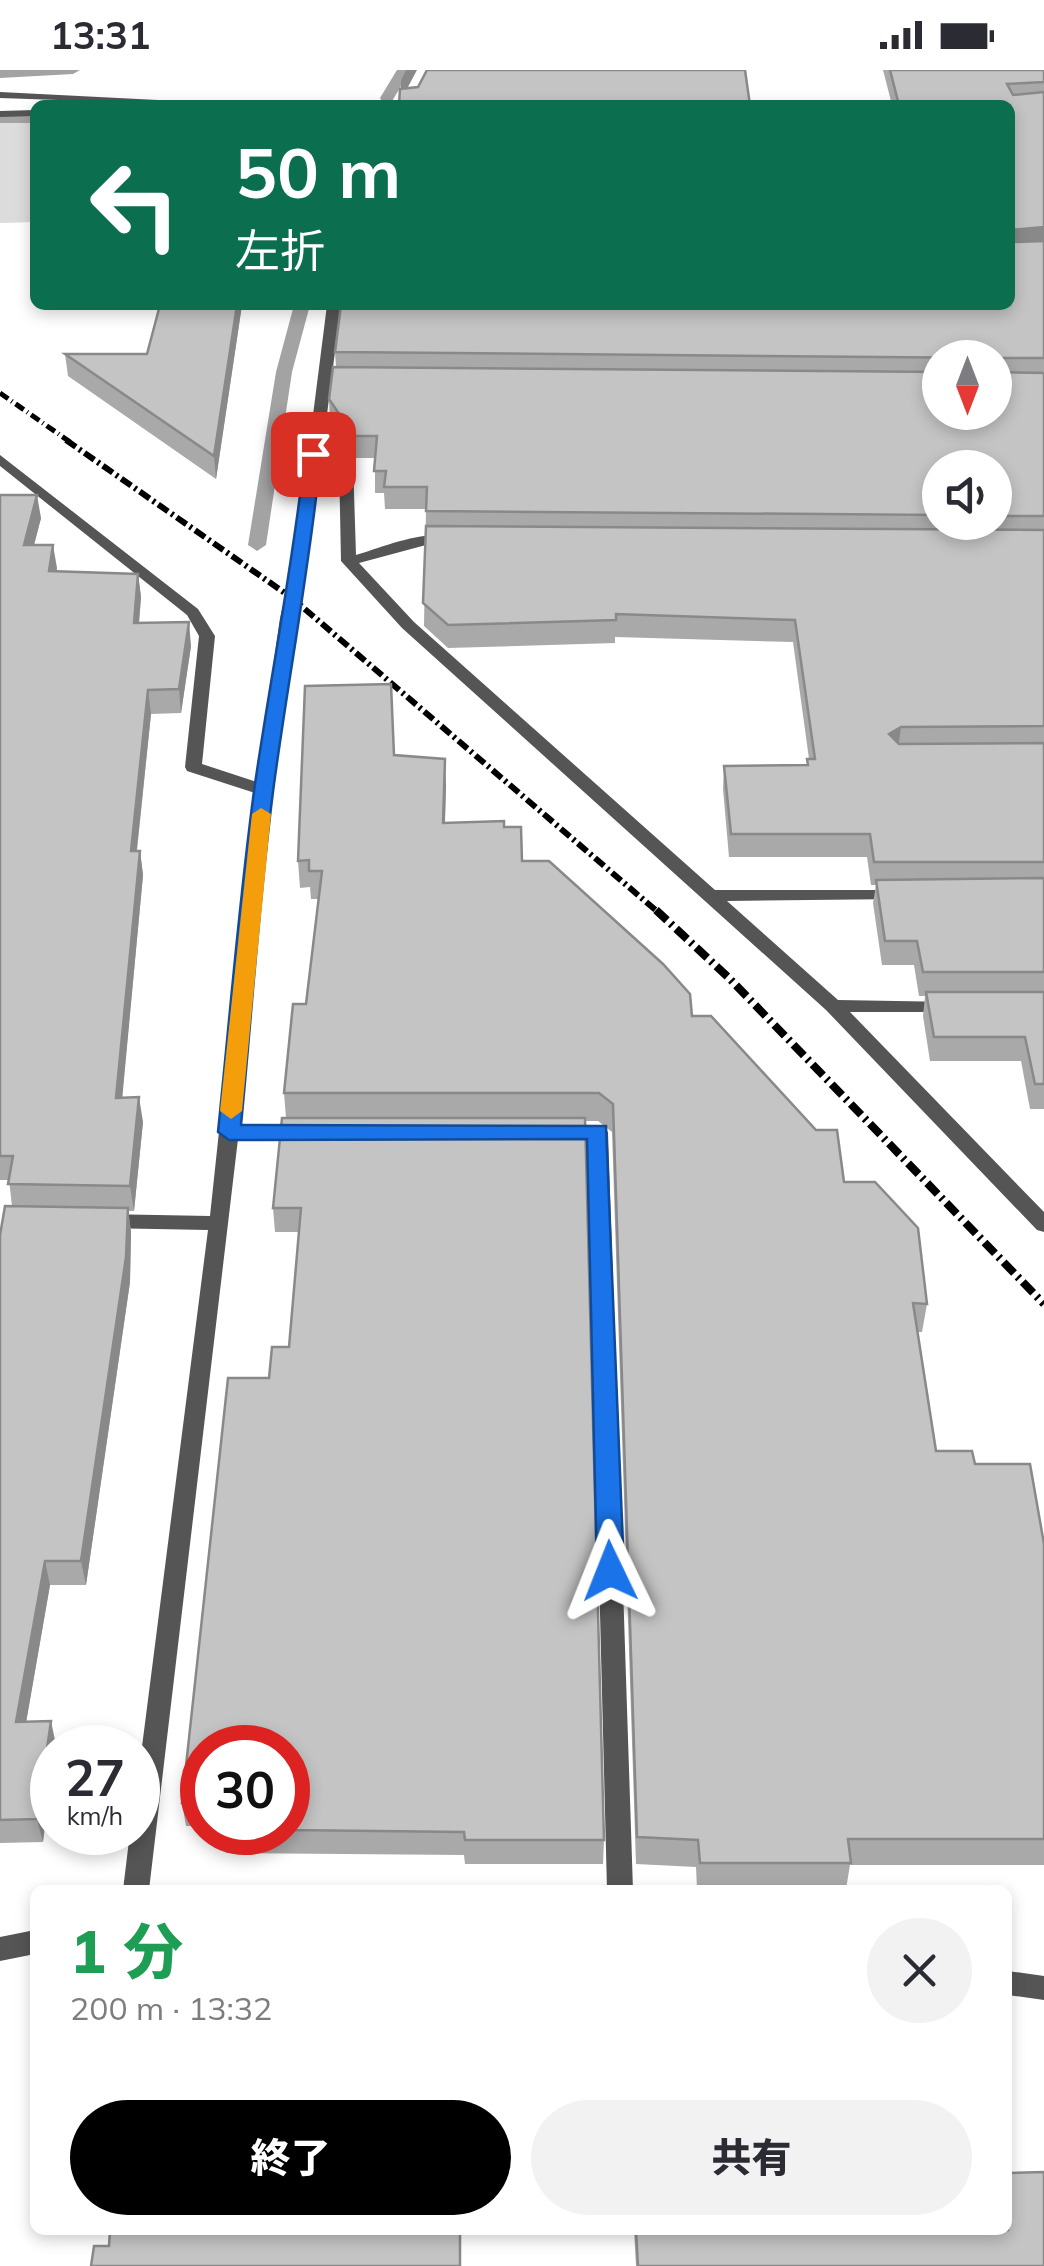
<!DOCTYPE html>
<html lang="ja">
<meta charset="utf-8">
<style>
:root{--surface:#fff;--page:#f2f2f3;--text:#2b2b33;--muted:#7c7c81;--accent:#000}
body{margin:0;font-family:Mulish,"Noto Sans JP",sans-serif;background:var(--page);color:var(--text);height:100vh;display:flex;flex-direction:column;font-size:38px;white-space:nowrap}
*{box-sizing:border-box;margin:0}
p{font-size:32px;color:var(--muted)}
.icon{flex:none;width:55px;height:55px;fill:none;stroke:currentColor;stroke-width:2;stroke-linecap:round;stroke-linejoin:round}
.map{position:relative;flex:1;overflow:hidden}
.side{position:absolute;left:30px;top:1815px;width:982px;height:350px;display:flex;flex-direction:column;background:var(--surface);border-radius:15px;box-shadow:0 5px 15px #0003}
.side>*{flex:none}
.guide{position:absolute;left:30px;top:30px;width:985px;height:210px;border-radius:15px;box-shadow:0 5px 15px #0003;background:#0b6e4f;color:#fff;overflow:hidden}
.needle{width:65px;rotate:180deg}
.controls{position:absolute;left:922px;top:270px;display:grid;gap:20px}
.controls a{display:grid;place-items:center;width:90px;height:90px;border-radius:50%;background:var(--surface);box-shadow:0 5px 15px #0003;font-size:50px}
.speed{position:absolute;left:30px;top:1655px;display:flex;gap:20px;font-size:50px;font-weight:700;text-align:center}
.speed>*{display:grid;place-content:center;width:130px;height:130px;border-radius:50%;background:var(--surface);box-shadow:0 5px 15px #0003;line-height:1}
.speed small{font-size:25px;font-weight:400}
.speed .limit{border:15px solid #d22;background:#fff;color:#111}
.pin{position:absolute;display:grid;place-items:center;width:85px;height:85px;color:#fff;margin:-42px;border-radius:20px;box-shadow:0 5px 15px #0006}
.me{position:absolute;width:110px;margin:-55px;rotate:358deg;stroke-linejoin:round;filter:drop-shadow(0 0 8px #0008)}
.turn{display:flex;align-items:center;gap:35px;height:210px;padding:0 40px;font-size:45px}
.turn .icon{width:130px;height:130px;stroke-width:2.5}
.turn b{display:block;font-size:70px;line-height:85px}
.round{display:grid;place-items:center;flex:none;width:105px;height:105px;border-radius:52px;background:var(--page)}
.overview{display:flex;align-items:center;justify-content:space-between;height:170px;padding:0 40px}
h1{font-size:60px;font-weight:800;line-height:75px;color:#1e9e55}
.cta{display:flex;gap:20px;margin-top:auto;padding:20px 40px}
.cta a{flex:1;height:115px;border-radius:60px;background:var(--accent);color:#fff;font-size:40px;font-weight:800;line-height:115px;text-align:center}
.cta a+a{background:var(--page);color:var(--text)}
.status{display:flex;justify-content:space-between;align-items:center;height:70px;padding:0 50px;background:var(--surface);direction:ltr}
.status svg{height:28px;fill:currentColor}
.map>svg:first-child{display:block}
.green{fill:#dcdcdc}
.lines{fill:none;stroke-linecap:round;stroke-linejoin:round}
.stream{fill:#a3a3a3;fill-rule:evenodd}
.lane{fill:#555;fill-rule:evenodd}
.street{fill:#555;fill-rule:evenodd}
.rail-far2{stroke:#000;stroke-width:5;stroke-dasharray:10 4 1 4;stroke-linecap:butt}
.rail-far1{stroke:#000;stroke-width:6;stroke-dasharray:12 4 2.5 4;stroke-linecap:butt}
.rail{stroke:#000;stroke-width:8;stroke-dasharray:15 5 2.5 5;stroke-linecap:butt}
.wall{fill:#a9a9a9;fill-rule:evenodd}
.shaded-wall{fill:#898989}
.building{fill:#c4c4c4;stroke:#898989;stroke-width:2.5}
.route{fill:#1a73e8;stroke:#114b97;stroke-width:2.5}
.slow{fill:#f59e0b}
</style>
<div class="status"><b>13:31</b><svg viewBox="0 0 49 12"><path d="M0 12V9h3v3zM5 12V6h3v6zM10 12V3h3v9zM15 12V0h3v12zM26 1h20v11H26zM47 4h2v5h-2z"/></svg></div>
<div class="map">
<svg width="1044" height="2196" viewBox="0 0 1044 2196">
<rect width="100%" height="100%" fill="#fff"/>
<path class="green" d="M0 52H35V152L0 153Z"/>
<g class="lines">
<path class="stream" d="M0 0H80L73 4 0 8Z
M397 0H411L392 31H382L380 28Z
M0 45H35V53H0Z
M294 235H310L292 302 266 475 257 481 248 475 276 302Z"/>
<path class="lane" d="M0 22 197 32 203 35 0 28Z"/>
<path class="street" d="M35 40V46L0 47V41Z
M327 235H341L326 352 353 391 356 485C384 477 434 455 459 471L452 475H426L359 493 414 552 715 820H908L911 824 908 828 902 829 727 831 838 930 954 932 956 936 947 942H850L1044 1142V1162L1037 1160 826 940 402 558 341 491 339 391 324 369C310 485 288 599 273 715 259 828 250 942 239 1055H305L315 1062 305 1069H238L149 1820H123L130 1762H138V1708L208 1160 102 1158 92 1151 102 1144 210 1146 255 723 187 701 185 697 199 566 187 545 0 396V385L198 539 215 566 202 694 257 712 280 548 294 491 312 352 310 348 313 345Z
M559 1055H598L608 1062 633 1820H607L588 1069 552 1067 549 1062Z
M35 1860V1884L0 1891V1867Z
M1008 1901 1044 1906V1930L1008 1925Z"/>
<path class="rail-far2" d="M0 323 70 372"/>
<path class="rail-far1" d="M66 370 292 528 659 843"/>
<path class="rail" d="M656 840 729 908 1044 1234"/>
</g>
<path class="wall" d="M883 0H1044V1039H1030L1021 991H930L923 946 925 926H919L914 895H882L873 833 876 815H871L867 787H729L723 719 724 696 807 695V689H809L793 572 615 567V573L448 578 424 556 426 439H385L384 423H375V388H355L330 351 329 329 336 297 335 282 1010 35H892ZM940 288H995L940 342ZM940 398H995V452H940Z
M160 235H242L216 409 68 306 65 284H147Z
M0 425 41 448 34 475 57 498 56 501 138 504 141 527 139 553 191 576 181 643 151 644 137 781H140L143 805 122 1027 143 1052 134 1141H128L131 1162 130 1212 86 1515H50L26 1652 56 1675V1678H52L43 1772 0 1773V1165L12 1136 9 1110H0Z
M394 685 446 716 445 753 504 757 522 791 692 946 844 1112 927 1234 922 1262H917L936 1381 975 1394 1044 1474V1795H850L846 1819H697L696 1797 636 1794 612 1062 598 1051H585L604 1770 603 1794H465L464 1785 226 1783 223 1762H288V1678H202V1756H186L182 1733 269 1308 289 1277 299 1162H275L273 1138 286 1048 284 1023 306 934 319 829H311L310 817 300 818 298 791Z
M634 2160H1008L1044 2196H636Z"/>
<path class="shaded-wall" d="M406 0H417L401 30V11Z
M1044 157V177L1010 181V160Z
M237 235H242L216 409 214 386Z
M37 425 41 448 28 498 24 475Z
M53 475 57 498 52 524 49 501Z
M138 504 141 527 137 576 134 553Z
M189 552 191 576 181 643 179 619Z
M148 620 151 644 134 805 131 781Z
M901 657 898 680 889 664Z
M445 689 446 716 444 780 443 753Z
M140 781 143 805 120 1052 116 1028Z
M139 1027 143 1052 134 1141 130 1116Z
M128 1138 131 1162 130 1212 86 1515 81 1491Z
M45 1491 50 1515 22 1676 16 1652Z
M51 1651 56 1675V1678H52V1703L43 1772 37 1749Z"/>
<path class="building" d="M427 0H745L750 35H399L400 19 418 17Z
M890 0H1044V12L1007 14 1013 25 1044 22V157L1010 160V35H899Z
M1010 164 1013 172 1044 171V288H995L998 302 1044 303V446H995V398H940V445L426 441 427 417H384L386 401H374L377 366H354L329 329 333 297 940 302V342H995V288L335 282 341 235H1010Z
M160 235H237L214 386 65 284H147Z
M0 425H37L24 475H53L49 501 138 504 134 553 189 552 179 619 148 620 131 781H140L116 1028 139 1027 130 1116 8 1114 13 1086H0Z
M426 456 1044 460V656L901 657 889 664 899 674 1044 673V792H874L870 764H731L724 696 808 695 807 689H815L795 550 616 544V550L448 555 423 533Z
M391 614 394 685 445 689 443 753 504 751V757H521L522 791H549L663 894 690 924 692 946H711L816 1060H837L844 1112H875L918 1158 927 1234 913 1233 936 1381H972L975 1394H1030L1044 1474V1769H848L851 1793H700L698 1770 637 1767 613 1034 599 1023H284L293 934H306L322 801H309V790L298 791 305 616Z
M1044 808V902H923L917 871H885L876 810Z
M926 922H1044V1014H1035L1025 967H934Z
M282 1048H585L604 1770H465L464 1762 288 1760V1678H202V1733H182L228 1308H269L272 1277H289L301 1138H273Z
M5 1136 128 1138 126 1187 81 1491H45L16 1652 51 1651 37 1749 0 1750V1165Z
M1044 2102V2196H638L636 2160H1008V2103Z
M110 2160H460V2196H91L94 2176H109Z"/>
<path class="route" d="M313 379 321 384C310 495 289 604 274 714 259 827 252 942 241 1055L606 1056 624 1501 610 1511 597 1501 587 1069 229 1070 218 1062C230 947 239 830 255 714 271 604 293 495 305 384Z"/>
<path class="slow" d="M261 738 271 744 242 1041 231 1049 220 1041 252 744Z"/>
</svg>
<div class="controls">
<a><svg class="needle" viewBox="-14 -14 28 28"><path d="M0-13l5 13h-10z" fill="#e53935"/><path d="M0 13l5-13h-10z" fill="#7c7c81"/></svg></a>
<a><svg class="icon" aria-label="sound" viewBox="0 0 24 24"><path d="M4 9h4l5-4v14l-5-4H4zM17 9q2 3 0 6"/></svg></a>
</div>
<div class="speed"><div>27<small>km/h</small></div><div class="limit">30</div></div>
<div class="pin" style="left:313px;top:384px;background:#d93025"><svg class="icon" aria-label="arrive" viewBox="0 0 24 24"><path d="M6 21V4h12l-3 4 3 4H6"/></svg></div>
<svg class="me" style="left:610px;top:1501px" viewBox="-20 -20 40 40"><path d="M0-17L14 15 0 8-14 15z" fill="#1a73e8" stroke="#fff" stroke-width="4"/></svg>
<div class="guide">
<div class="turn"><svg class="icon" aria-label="left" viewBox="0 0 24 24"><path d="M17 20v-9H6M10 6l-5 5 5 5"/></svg><div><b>50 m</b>左折</div></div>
</div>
<section class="side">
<div class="overview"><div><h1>1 分</h1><p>200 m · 13:32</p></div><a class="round"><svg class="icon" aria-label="close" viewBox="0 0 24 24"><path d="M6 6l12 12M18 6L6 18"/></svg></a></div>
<div class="cta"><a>終了</a><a>共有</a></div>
</section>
</div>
